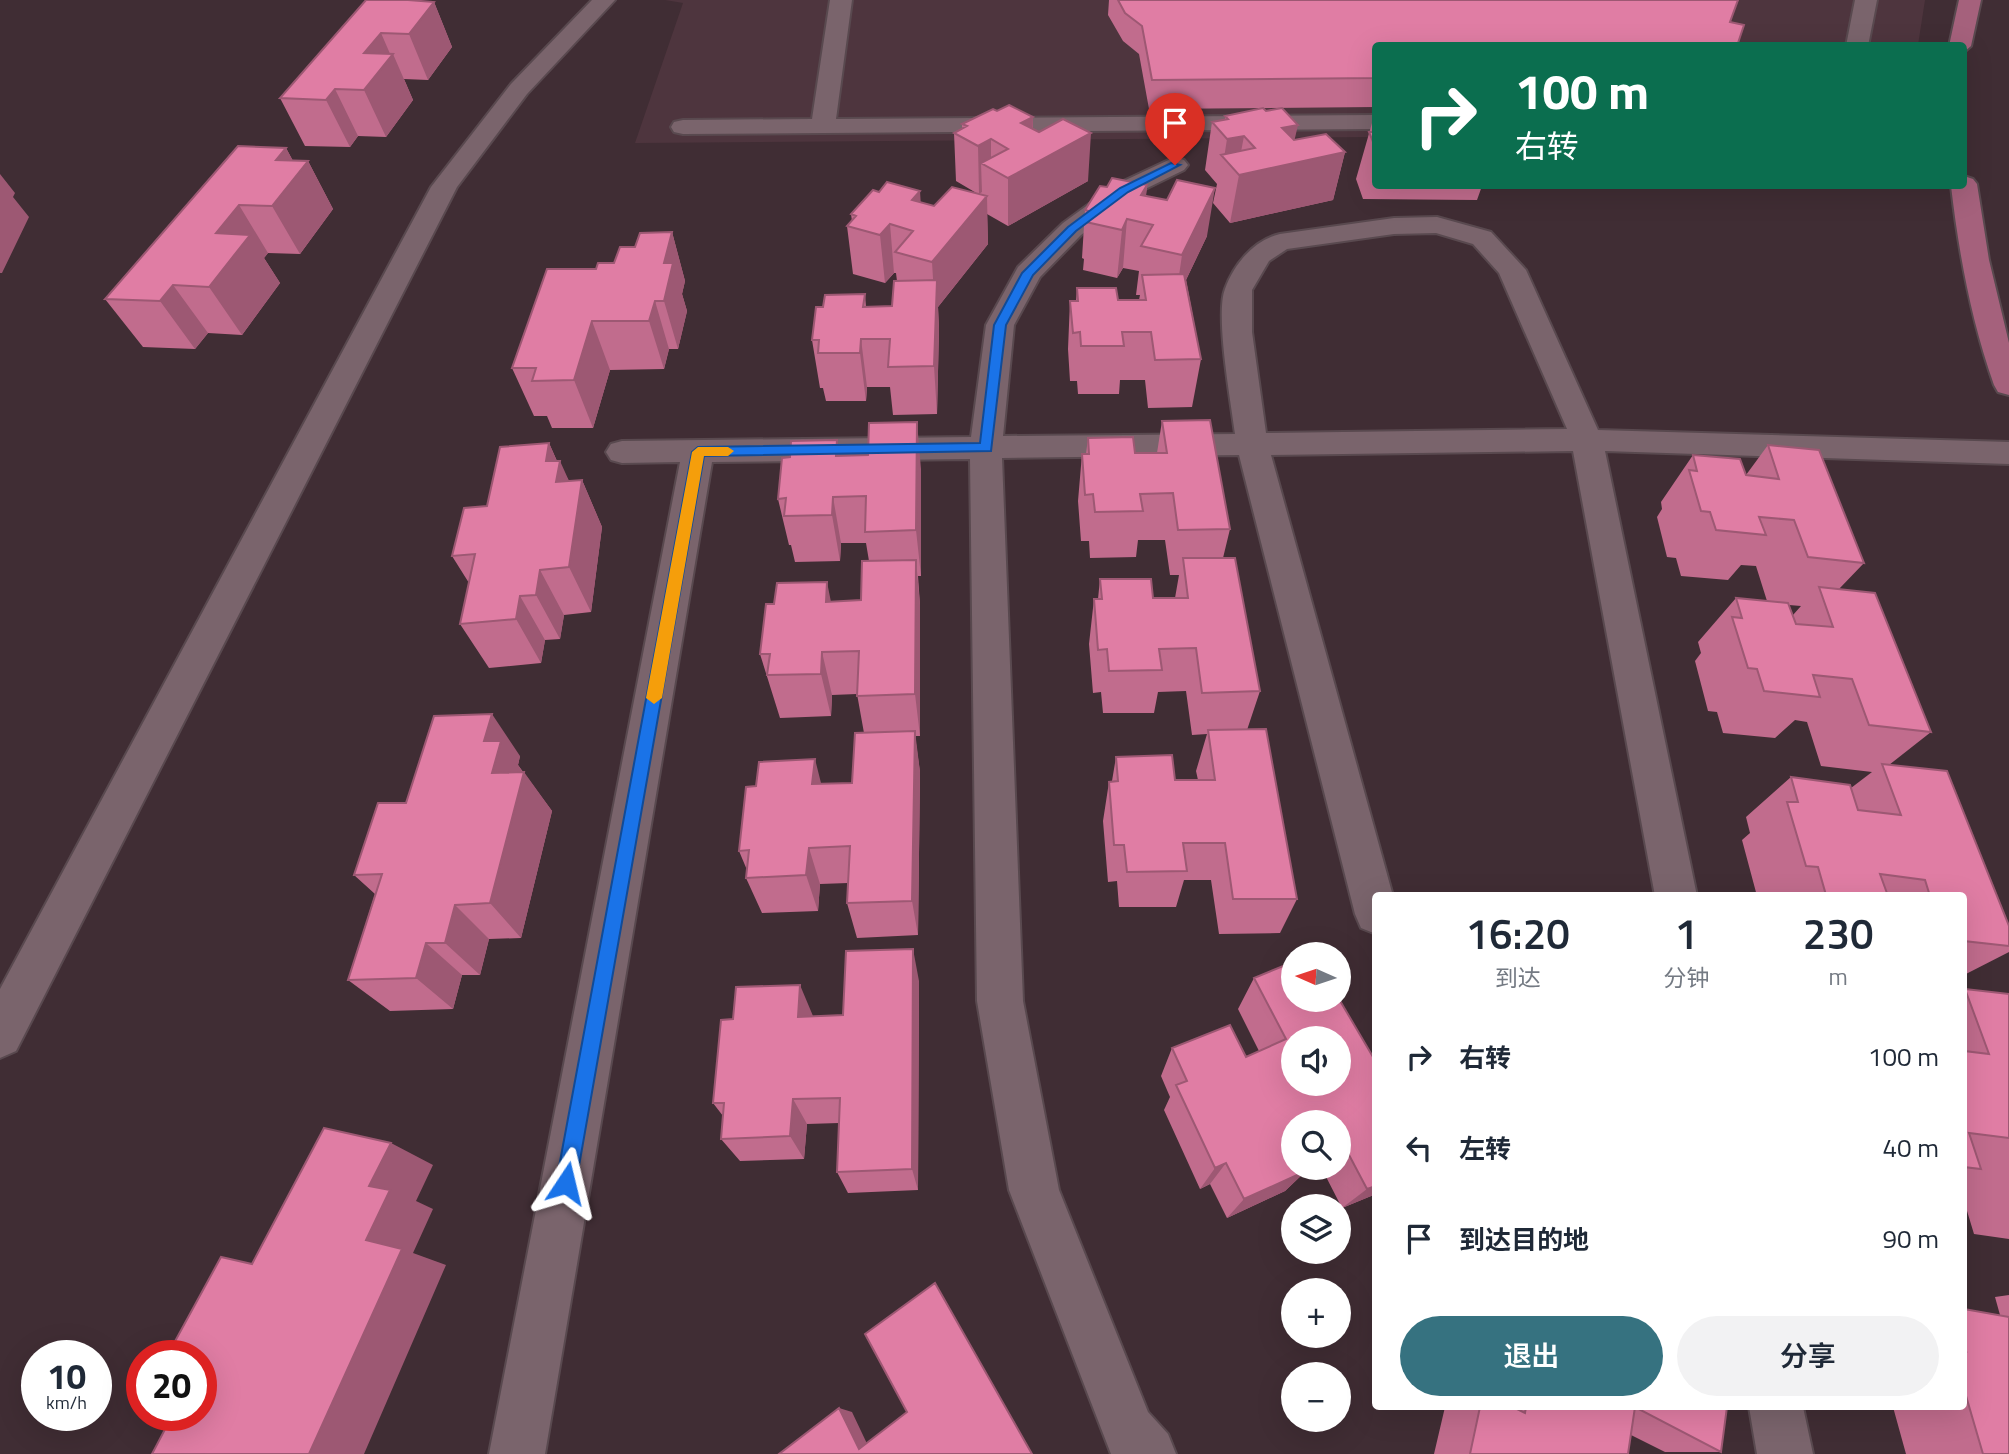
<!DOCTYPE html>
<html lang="zh">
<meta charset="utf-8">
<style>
:root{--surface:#fff;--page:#f2f2f3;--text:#1f2937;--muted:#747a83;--accent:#367280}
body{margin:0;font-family:"Titillium Web","Noto Sans SC",sans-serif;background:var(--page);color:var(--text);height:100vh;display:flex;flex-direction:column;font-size:26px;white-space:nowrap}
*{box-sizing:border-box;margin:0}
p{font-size:23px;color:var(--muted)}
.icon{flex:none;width:38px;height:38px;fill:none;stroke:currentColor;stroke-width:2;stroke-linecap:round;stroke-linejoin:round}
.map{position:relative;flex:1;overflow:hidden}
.side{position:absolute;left:1372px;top:892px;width:595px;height:518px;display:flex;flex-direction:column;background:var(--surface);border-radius:7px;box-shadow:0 7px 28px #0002}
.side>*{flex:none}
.top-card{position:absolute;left:1372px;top:42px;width:595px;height:147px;border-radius:7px;box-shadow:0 7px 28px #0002;background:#0b6e4f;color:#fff;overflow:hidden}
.needle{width:46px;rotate:273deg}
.buttons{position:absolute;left:1281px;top:942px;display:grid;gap:14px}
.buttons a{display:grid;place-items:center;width:70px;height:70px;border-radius:50%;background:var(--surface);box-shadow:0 7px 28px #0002;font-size:35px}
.speed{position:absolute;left:21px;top:1340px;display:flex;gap:14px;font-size:35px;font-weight:700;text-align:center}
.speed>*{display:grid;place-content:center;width:91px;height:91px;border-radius:50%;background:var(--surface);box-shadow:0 7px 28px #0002;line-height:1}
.speed small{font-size:18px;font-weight:400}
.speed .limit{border:10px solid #d22;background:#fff;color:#111}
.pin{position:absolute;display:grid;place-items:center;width:60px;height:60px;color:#fff;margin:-72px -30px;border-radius:50% 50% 50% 0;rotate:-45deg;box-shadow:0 0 7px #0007}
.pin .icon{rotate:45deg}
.me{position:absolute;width:77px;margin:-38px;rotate:10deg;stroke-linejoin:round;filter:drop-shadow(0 0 5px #0008)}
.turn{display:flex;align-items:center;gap:24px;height:147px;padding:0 28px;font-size:32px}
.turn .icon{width:91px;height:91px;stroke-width:2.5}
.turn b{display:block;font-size:49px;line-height:60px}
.eta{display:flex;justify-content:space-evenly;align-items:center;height:119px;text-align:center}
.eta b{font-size:42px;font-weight:600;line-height:49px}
.cta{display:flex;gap:14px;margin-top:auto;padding:14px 28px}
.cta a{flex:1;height:80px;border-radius:42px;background:var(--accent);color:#fff;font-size:28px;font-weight:600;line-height:80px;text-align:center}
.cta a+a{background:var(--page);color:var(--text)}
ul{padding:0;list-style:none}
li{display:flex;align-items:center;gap:21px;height:91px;padding:0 28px}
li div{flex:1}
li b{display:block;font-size:26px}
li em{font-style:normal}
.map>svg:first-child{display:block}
.built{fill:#4e353e}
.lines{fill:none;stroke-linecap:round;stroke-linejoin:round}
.minor-casing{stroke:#59494f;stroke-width:4}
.major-casing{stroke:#59494f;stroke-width:4}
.minor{fill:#7a646c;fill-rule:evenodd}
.major{fill:#a5617c;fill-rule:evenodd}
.wall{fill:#c16c8d;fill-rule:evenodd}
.shaded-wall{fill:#9d5873}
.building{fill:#e07da4;stroke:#9d5873;stroke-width:2;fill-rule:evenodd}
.route{fill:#1a73e8;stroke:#114b97;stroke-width:2}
.slow{fill:#f59e0b}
</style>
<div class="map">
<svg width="2009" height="1454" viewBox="0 0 2009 1454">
<rect width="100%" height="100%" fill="#402d34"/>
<path class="built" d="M665 0H1925L1918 45 1376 46 1375 137 635 143 683 3Z"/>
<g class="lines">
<g class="minor-casing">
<path id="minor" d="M592 0H615L527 94 457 187 16 1051 0 1058V989L431 187 511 84Z
M830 0H852L836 119 1376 115V129L683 134 674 132 671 127 674 122 683 120 812 119Z
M1855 0H1877L1868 46H1846Z
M1175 157 1184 160 1188 165 1184 170 1133 195 1081 235 1040 277 1014 325 1003 436 1235 434C1231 402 1215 315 1225 289 1234 264 1254 240 1280 234L1394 218 1437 217 1491 232 1526 270 1598 430 2009 442V464L1605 451 1697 896H1655L1573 451 1271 455 1393 896H1376V934L1361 928 1355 914 1239 455 1002 458 1023 1001 1059 1190 1148 1412 1168 1434 1176 1454H1111L1009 1190 977 1001 970 459 712 462 545 1454H489L680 462 622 463 611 460 606 452 611 444 622 441 971 437 986 325 1018 267 1063 223 1115 185ZM1436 233 1473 244 1499 273 1567 429 1266 433 1252 332V290L1269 261 1287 249 1394 234Z
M1749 1407H1803L1813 1454H1757Z"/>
</g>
<g class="major-casing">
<path id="major" d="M1959 0H1981L1971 46 1964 52V46H1949Z
M1964 176 1973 179 1977 184 1989 260 2009 343V395L1998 392 1994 385C1971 320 1959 254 1951 186H1964Z"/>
</g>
<use href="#minor" class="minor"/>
<use href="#major" class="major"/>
</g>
<path class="wall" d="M366 0H418L419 1 434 2 452 47 428 80 404 79 413 100 386 137 358 136 350 147 305 146 280 98Z
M1109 0H1738L1376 46V107L1149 109 1139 54 1123 41 1108 15Z
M1376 109V186H1482L1477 200 1363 199 1356 179Z
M997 111 1033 117V129L1088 181 1008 226 987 214 988 244 938 307 939 329 937 414 893 415 890 387H867L866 401H826L823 388H820L812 340 823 307 865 294 866 307 892 306 897 281 896 273H894L885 283 853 274 847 226 852 221 851 214 921 203 934 206 978 194 956 181 954 133 962 129V124Z
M1225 116 1295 140 1345 152 1333 200 1230 223 1213 203 1217 184 1205 170 1212 122 1225 120Z
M286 148 293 161H308L333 209 300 254 268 253 264 258 280 283 242 335 208 333 195 349 143 347 105 299Z
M1147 185 1146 196 1207 236 1186 280 1201 359 1192 407 1148 408 1145 380H1120L1119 394H1078L1077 381H1070L1068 349 1070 301H1076L1077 288 1118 300H1139L1140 295H1136L1139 271 1123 268 1117 278 1083 270 1084 259 1082 258 1085 210 1107 187Z
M672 232 685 281 682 294 687 311 678 349H669L664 369 610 370 593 428H552L547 416H534L512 368 596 269 614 263 635 247Z
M1162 421 1230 529 1223 558 1260 691 1247 730 1297 899 1280 933 1219 934 1211 880H1184L1176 907H1119L1117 881 1108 882 1103 821 1109 782 1112 781 1116 757 1175 780H1198L1196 771 1207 734 1192 735 1186 691 1158 692 1154 713H1103L1101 692 1093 693 1089 644 1094 599H1098L1100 579 1153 598H1175L1179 575H1170L1165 540H1138L1136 557 1090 558 1089 541H1081L1078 501 1082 454H1086L1088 438 1135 453H1157Z
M549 443 557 461 569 481 582 480 602 527 591 612 564 615 560 639 545 640 541 663 489 668 460 624 469 583 452 556 487 506Z
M1768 445 1864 563 1839 589 1931 732 1889 765 2009 926V952L1964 975V896H1757L1742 840 1750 833 1746 817 1791 777 1851 788 1872 772 1821 766 1807 722 1795 720 1775 738 1723 733 1717 712 1708 711 1695 661 1701 653 1698 642 1736 598 1767 601 1756 566 1741 565 1728 580 1681 576 1676 558 1667 557 1657 517 1662 509 1661 502 1693 455 1746 475ZM1789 605 1801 606 1793 615Z
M840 456 921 469V576H918L920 605V736H915L920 772 918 935 857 938 847 903 848 883 820 884 818 911 762 913 746 878 747 870 739 851 821 784 852 783 864 733 857 694 832 695 831 716 780 718 760 654 831 602 861 600 869 561 866 543H841L840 561 795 562 791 545H789L778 499 790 457Z
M520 756 518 765 552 811 521 938 489 939 480 975H462L453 1009 390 1011 348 980 375 894 354 875 406 803Z
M1293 962V999H1339L1376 1062V1194L1342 1208 1321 1167H1339V1122H1293V1167H1304L1306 1171 1285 1191 1227 1218 1210 1184 1200 1189 1164 1110 1170 1097 1161 1076 1172 1048 1230 1025 1246 1057 1259 1051 1238 1009 1254 978ZM1293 1038H1339V1083H1293Z
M919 981 918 1190 848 1193 837 1172 839 1123 807 1124 804 1159 740 1161 721 1139 723 1116 713 1103 813 1016 843 1015Z
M1965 989 2009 994V1239L1974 1234 1964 1201V990Z
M2009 1295V1454H1906L1893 1407H1964V1309L2000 1315 1995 1297Z
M1445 1407H1727L1721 1452H1665L1631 1435 1628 1454H1434Z"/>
<path class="shaded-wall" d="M408 0H418L424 14 434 2 452 47 428 80 409 34Z
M381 33 391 56 393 54 413 100 386 137 364 90V53Z
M335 89 358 136 350 147 326 100Z
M1033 117 1032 165 1091 133 1088 181 1008 226V178L1021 123Z
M1298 125 1289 164 1345 152 1333 200 1230 223 1239 175 1282 128Z
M1244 136 1237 173 1224 158 1227 139Z
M991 139V168L981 163 982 192 979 194 978 146Z
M286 148 299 172 308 161 333 209 300 254 272 206 276 160Z
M0 174 15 193 13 197 29 217 2 273H0Z
M1147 185 1143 222 1141 195Z
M1215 188 1207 236 1175 303 1182 255Z
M920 191 923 239 912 200Z
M987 196 988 244 938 307 939 329 937 414 934 366 935 311 932 262Z
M239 205 268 253 264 258 280 283 242 335 209 287 216 233Z
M1127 219 1123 268 1117 278 1122 230Z
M890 224 894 273 885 283 880 235Z
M672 232 685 281 682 294 687 311 678 349 664 301V263Z
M173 285 208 333 195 349 160 301Z
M655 301 669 349 664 369 649 321Z
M592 321 610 370 593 428 574 380Z
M861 339 867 387 866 401 860 353Z
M917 422 921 469V576L916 530Z
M837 440 845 488 836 456Z
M549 443 559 466 560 461 579 503 582 480 602 527 591 612 569 567 546 461Z
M833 497 841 543 840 561 832 515Z
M916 560 920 605V736L915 694Z
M540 570 564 615 560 639 536 595Z
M827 582 836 627 826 602Z
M520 596 545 640 541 663 516 619Z
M822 652 832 695 831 716 821 674Z
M492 714 520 756 518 765 524 774V772L552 811 521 938 490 903 492 773 484 741Z
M915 731 920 772 918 935 912 901Z
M815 759 825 799 812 784Z
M809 848 820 884 818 911 806 875Z
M455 905 489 939 480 975 445 943Z
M426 943 462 975 453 1009 416 978Z
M913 949 919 981 918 1190 912 1169Z
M800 985 813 1016 811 1046 798 1017Z
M793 1099 807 1124 804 1159 790 1136Z
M1293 1134V1148L1287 1137Z
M391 1143 433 1165 416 1201 433 1209 413 1253 446 1265 364 1454H309L366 1240 369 1186Z
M1226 1163 1210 1184 1200 1189 1215 1168Z
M1306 1171 1285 1191 1227 1218 1244 1199Z
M1376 1186V1194L1342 1208 1367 1189Z
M839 1408 852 1412 870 1450 859 1449Z"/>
<path class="building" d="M366 0H408L434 2 409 34 381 33 364 53 393 54 364 90 335 89 326 100 280 98Z
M1118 0H1738L1730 22 1744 25 1737 46H1376V78L1152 80 1142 26 1125 13Z
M1009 105 1033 117 1021 123 1039 132 1063 119 1091 133 1008 178 981 163 1008 149 991 139 978 146 954 133 967 126 962 124 993 109 997 111Z
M1263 108 1266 111 1282 108 1298 125 1282 128 1294 140 1326 134 1345 152 1239 175 1221 155 1255 148 1244 136 1227 139 1212 122 1228 119 1225 116Z
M1369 132H1376V149Z
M238 146 286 148 276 160 308 161 272 206 239 205 216 233 250 235 209 287 173 285 160 301 105 299Z
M1112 178 1147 185 1141 195 1167 200 1177 180 1215 188 1182 255 1141 246 1153 225 1127 219 1122 230 1086 222 1092 212 1085 210 1100 186 1107 187Z
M887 182 920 191 912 200 934 206 952 187 987 196 932 262 895 252 913 231 890 224 880 235 847 226 856 216 851 214 873 190 879 192Z
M672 232 664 263H673L664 301H655L649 321H592L574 380 532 381 536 368H512L547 269H596L598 263H614L620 247H635L640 233Z
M1184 274 1201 359 1155 360 1151 332H1122L1124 346H1081L1080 332 1073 333 1070 301H1078L1077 288H1116L1118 300H1146L1142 275Z
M937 280 934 366 888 367 890 339H861L860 353H818L819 340H812L816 307H823L825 295 865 294 863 307 892 306 894 281Z
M1210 420 1230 529 1178 530 1173 493 1140 494 1143 511 1095 512 1093 494 1085 495 1082 454H1089L1088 438 1133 437 1135 453H1167L1162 421Z
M917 422 916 530 865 532 866 496 833 497 832 515 784 516 786 498 778 499 782 458 790 457 791 441 837 440 836 456 868 455 869 423Z
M549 443 546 461H560L556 482 582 480 569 567 540 570 536 595 520 596 516 619 460 624 475 554 452 556 464 508 487 506 500 447Z
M1768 445 1819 450 1864 563 1808 557 1794 520 1759 517 1766 535 1716 530 1710 512 1701 511 1689 470 1697 471 1693 455 1740 459 1746 475 1779 479Z
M1183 558H1235L1260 691 1202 693 1196 648 1159 649 1162 670 1109 671 1107 649 1098 650 1094 599H1102L1100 579H1151L1153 598H1188Z
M916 560 915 694 857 696 859 651 822 652 821 674 767 675 770 654H760L766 604H774L777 583 827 582 826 602 861 600 862 561Z
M1819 587 1875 593 1931 732 1869 725 1852 679 1813 675 1820 697 1764 691 1757 669 1748 668 1732 617 1742 618 1736 598 1788 603 1796 624 1833 627Z
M492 714 484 741H501L492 773 524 772 490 903 455 905 445 943H426L416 978 348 980 382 874 354 875 378 803H406L434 716Z
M1266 729 1297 899H1233L1225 843H1183L1187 871 1127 872 1124 845H1114L1109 782 1118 781 1116 757 1172 755 1175 780H1215L1208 730Z
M915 731 912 901 847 903 850 846 809 848 806 875 746 878 749 850 739 851 746 787 756 786 759 762 815 759 812 784 852 783 855 733Z
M1882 764 1947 771 2009 926V946L1964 941V896H1930L1925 880 1880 874 1888 896H1836L1826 895 1818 867 1806 866 1787 802H1798L1791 777 1850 785 1858 810 1901 815Z
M913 949 912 1169 837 1172 840 1098 793 1099 790 1136 721 1139 724 1103H713L721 1020 733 1019 736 987 800 985 798 1017 843 1015 846 951Z
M1293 962V999H1339L1376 1062V1186L1367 1189 1339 1136V1122H1331L1330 1119 1322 1122H1293V1134L1287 1137 1293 1147V1167H1304L1306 1171 1244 1199 1226 1163 1215 1168 1176 1085 1187 1081 1172 1048 1230 1025 1246 1057 1286 1039 1254 978ZM1293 1038H1339V1083H1293Z
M1965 989 2009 994V1138L1969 1133 1981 1169 1964 1167V1051L1989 1054Z
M324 1128 391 1143 369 1186 390 1190 366 1240 402 1249 309 1454H152L172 1416H201V1356H167L221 1257 252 1264Z
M935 1283 1032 1454H779L839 1408 859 1449 907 1412 865 1334Z
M1964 1309 2009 1317V1454H1983L1964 1389V1350L1966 1351 1964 1342Z
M1480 1407H1513L1525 1413 1526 1407H1727L1721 1452 1635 1407 1628 1454H1470Z"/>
<path class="route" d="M1171 163 1180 165 1128 192 1076 231 1033 275 1006 325 991 451 704 456 576 1183 573 1190 566 1193 559 1190 556 1183 692 452 698 447 980 443 994 325 1022 273 1068 227 1120 188Z"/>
<path class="slow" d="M698 447H728L734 451 728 456H704L662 698 654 704 646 698 692 452Z"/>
</svg>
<div class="buttons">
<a><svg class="needle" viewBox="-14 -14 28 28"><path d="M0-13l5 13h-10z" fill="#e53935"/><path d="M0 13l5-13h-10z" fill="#747a83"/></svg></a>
<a><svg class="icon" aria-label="sound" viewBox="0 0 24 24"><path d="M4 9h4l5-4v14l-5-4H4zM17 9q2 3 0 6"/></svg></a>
<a><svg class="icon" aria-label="search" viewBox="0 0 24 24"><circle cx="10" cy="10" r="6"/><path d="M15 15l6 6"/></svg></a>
<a><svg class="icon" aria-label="layers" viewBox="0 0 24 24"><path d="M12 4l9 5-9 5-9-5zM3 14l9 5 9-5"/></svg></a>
<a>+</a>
<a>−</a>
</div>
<div class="speed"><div>10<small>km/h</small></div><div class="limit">20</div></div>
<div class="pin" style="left:1175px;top:165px;background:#d93025"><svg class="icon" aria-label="arrive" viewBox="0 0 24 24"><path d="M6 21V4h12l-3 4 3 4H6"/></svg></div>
<svg class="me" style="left:566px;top:1183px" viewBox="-20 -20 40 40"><path d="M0-17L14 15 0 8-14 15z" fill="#1a73e8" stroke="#fff" stroke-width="4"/></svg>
<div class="top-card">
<div class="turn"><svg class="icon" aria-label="right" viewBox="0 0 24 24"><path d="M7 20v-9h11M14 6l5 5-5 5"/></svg><div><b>100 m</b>右转</div></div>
</div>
<section class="side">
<div class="eta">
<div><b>16:20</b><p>到达</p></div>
<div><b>1</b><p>分钟</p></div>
<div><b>230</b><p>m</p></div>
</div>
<ul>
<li><svg class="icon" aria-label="right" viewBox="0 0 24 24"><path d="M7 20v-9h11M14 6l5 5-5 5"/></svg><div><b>右转</b></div><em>100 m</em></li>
<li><svg class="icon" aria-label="left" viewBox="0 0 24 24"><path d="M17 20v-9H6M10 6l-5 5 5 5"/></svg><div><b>左转</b></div><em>40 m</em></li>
<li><svg class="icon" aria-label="arrive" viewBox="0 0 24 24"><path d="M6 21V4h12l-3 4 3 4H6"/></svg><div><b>到达目的地</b></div><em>90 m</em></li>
</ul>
<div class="cta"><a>退出</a><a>分享</a></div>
</section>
</div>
